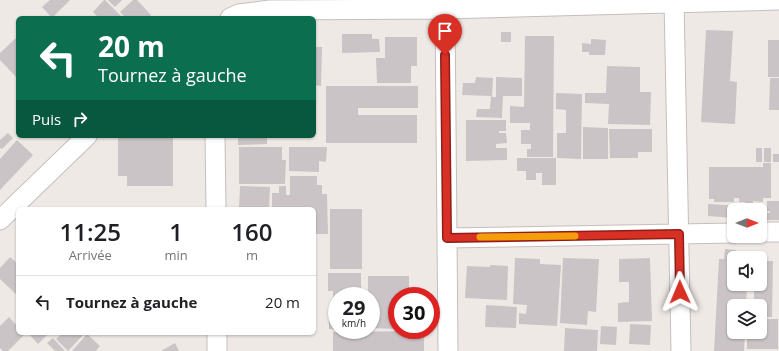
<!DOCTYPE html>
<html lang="fr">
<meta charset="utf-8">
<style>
:root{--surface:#fff;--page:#f2f2f2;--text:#202124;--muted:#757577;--line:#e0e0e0}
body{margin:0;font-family:"Open Sans",sans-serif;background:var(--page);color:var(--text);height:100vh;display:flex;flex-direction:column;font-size:15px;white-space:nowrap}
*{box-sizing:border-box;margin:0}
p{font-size:13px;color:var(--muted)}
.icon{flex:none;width:22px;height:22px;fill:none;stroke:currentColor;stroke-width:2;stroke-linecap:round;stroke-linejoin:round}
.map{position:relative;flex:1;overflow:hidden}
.panel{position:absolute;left:16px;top:207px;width:300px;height:128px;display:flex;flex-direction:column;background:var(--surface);border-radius:6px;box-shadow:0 1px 3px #0004}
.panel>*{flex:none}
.hud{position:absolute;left:16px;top:16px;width:300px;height:122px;border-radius:6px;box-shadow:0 1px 3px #0004;background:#0b6e4f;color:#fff;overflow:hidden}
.needle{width:26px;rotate:90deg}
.controls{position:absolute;left:727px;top:203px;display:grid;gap:8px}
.controls a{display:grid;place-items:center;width:40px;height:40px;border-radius:6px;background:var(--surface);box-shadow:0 1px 3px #0004;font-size:20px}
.speed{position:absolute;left:328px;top:287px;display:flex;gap:8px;font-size:20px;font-weight:700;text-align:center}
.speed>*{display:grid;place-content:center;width:52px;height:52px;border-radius:50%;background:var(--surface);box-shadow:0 1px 3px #0004;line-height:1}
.speed small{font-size:10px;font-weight:400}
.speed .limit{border:6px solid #d22;background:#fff;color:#111}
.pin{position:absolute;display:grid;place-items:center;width:34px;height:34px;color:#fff;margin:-41px -17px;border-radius:50% 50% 50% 0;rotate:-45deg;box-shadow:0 0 4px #0007}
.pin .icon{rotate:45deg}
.me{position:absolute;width:44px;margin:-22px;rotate:359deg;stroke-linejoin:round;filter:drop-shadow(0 0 3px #0008)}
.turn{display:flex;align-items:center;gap:14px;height:84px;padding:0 16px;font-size:18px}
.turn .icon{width:52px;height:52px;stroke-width:2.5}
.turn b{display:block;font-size:28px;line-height:34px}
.then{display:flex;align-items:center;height:38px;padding:0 16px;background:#0003;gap:8px;font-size:15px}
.eta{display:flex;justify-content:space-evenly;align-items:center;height:68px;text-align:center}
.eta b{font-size:24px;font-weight:600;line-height:28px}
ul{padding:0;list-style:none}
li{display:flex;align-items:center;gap:12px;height:52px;padding:0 16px;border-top:1px solid var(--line)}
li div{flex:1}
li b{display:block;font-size:15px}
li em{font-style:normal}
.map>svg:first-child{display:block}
.building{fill:#cac4c6}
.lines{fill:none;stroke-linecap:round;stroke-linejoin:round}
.street-casing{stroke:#c5bebc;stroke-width:21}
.street{stroke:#fff;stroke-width:19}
.route-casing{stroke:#8d1f18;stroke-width:10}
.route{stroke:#d93025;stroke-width:7}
.slow{stroke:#f59e0b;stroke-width:7}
</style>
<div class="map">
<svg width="779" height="351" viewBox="0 0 779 351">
<rect width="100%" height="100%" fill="#efe9e6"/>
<path class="building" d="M50 0H70L52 18 42 7Z
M104 0H105L123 18H99L93 12Z
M108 0H122L115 7Z
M133 0H137L151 15 148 18H126L120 12Z
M706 30 733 31 730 81 737 82 735 124 701 122Z
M501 32H511V42H501Z
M342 34H372V39H379L380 52 342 53Z
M18 36V79L0 60V53Z
M525 36H554L553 157H527V149H531V144H521V130H530V123H510V106L524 107Z
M385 37H417V66H411V83H377L376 58H385Z
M591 39 606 40 605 55H589V52H582V43L591 44Z
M768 40H779V77H768Z
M314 47H322L321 86 314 85Z
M607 66 640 67V92H651L650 125 608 124 609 104 585 103V93H606Z
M476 77 493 78 492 97H496V77L522 78V96H503L502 118 476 117 477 109H490L491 96 462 95 463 83H475Z
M770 78H779V110H769Z
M326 86H418V108H358V115H417V143H326Z
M556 93 582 94 581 159 557 158V133H566V110L556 109Z
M466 120H506V131H499V133H506L507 143 496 144V148H507V160L466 161Z
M583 127 608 128V159H583Z
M609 129H652V152H638V158H610Z
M8 133 13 138 2 149 0 148V140Z
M118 136H173V186H127V176H118Z
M238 136H267V144L238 145Z
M17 140 33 155 0 190V159Z
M239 147H282V160H286L285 184H239Z
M289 147H327L326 162 319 161V172L289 171Z
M756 148H762V162H756Z
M764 148H771V162H764Z
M773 154H779V162H773Z
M517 158H556V185H542V173H536V180H526V171H517Z
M763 163H771V198H763V202L753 201V210H745V202H739V198H734V202H714V199H709V167H763Z
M290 176H317V185H322V194H327L328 234H314V209H272V193H279V186H286V195H290Z
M240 186 270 187 269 209H239Z
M767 201H779V220H766V213H770V211H767Z
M708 204 743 206V210H734V218L708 216Z
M330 209H362V269H330Z
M725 249 736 250V258H734V284H747L746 306H734V332H745L744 351H714L719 259H724Z
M10 257 18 264V296L0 279V268Z
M515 258 540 259V264L561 265 557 326 519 324V313L526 314 527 305 513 304Z
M563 258 599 259 596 312 588 311 587 325 560 323Z
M650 258 652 321 618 322V303L629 302V282H619V259Z
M760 261H773L772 317H760V306H754V284H760Z
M490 265 508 266 507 300 465 298 467 266 490 267Z
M328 273H361V296H337V297H333V291H328Z
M368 276H409V296H397V329L371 328V316H375V312H371V296H368Z
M486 305 517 307 516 328 485 327Z
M329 309H337V329H329Z
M9 317 18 327V333H24L25 334 8 351H3L0 348V326Z
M760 319H778V349H747V332H760Z
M630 324 651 325 650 345 629 344Z
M601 326 617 327 616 345 600 344Z
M565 328 598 330 597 351H564Z
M424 331V351H333V332Z
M28 333H49L38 344Z
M63 333H85L68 351 56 339Z
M87 334 100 346 96 351H72Z
M53 338 65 351H55L47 343Z
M175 343 179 351H161Z"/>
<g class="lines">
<g class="street-casing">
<path id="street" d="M674 0 681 351
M445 9 448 351
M230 18 239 14 270 10 445 9 779 0
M215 136 216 209
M0 220 87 136
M760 232H779
M447 238 734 233
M217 333V351"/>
</g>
<use href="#street" class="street"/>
</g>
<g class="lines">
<g class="route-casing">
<path id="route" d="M445 55 447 238 679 234 680 292"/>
</g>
<use href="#route" class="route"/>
<path class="slow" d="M480 237 575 236"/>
</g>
</svg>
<div class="controls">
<a><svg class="needle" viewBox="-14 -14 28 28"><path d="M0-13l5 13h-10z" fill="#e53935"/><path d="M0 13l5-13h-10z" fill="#757577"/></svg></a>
<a><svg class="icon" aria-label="sound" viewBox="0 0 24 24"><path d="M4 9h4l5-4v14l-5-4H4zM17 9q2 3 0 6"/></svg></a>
<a><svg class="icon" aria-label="layers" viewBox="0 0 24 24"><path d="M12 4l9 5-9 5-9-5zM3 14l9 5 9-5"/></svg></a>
</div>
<div class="speed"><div>29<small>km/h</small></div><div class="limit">30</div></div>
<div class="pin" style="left:445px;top:55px;background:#d93025"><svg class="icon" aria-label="arrive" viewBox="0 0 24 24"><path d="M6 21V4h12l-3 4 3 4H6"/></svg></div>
<svg class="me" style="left:680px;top:292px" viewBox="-20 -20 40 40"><path d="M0-17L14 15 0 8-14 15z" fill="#d93025" stroke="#fff" stroke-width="4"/></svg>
<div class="hud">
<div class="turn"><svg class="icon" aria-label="left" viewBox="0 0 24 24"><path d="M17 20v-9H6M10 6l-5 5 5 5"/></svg><div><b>20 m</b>Tournez à gauche</div></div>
<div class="then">Puis<svg class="icon" aria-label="right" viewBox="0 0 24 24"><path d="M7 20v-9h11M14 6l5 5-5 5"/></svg></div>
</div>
<section class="panel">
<div class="eta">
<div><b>11:25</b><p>Arrivée</p></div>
<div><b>1</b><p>min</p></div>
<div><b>160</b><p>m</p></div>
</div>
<ul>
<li><svg class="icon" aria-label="left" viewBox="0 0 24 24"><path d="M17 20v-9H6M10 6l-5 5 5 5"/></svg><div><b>Tournez à gauche</b></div><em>20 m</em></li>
</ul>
</section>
</div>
